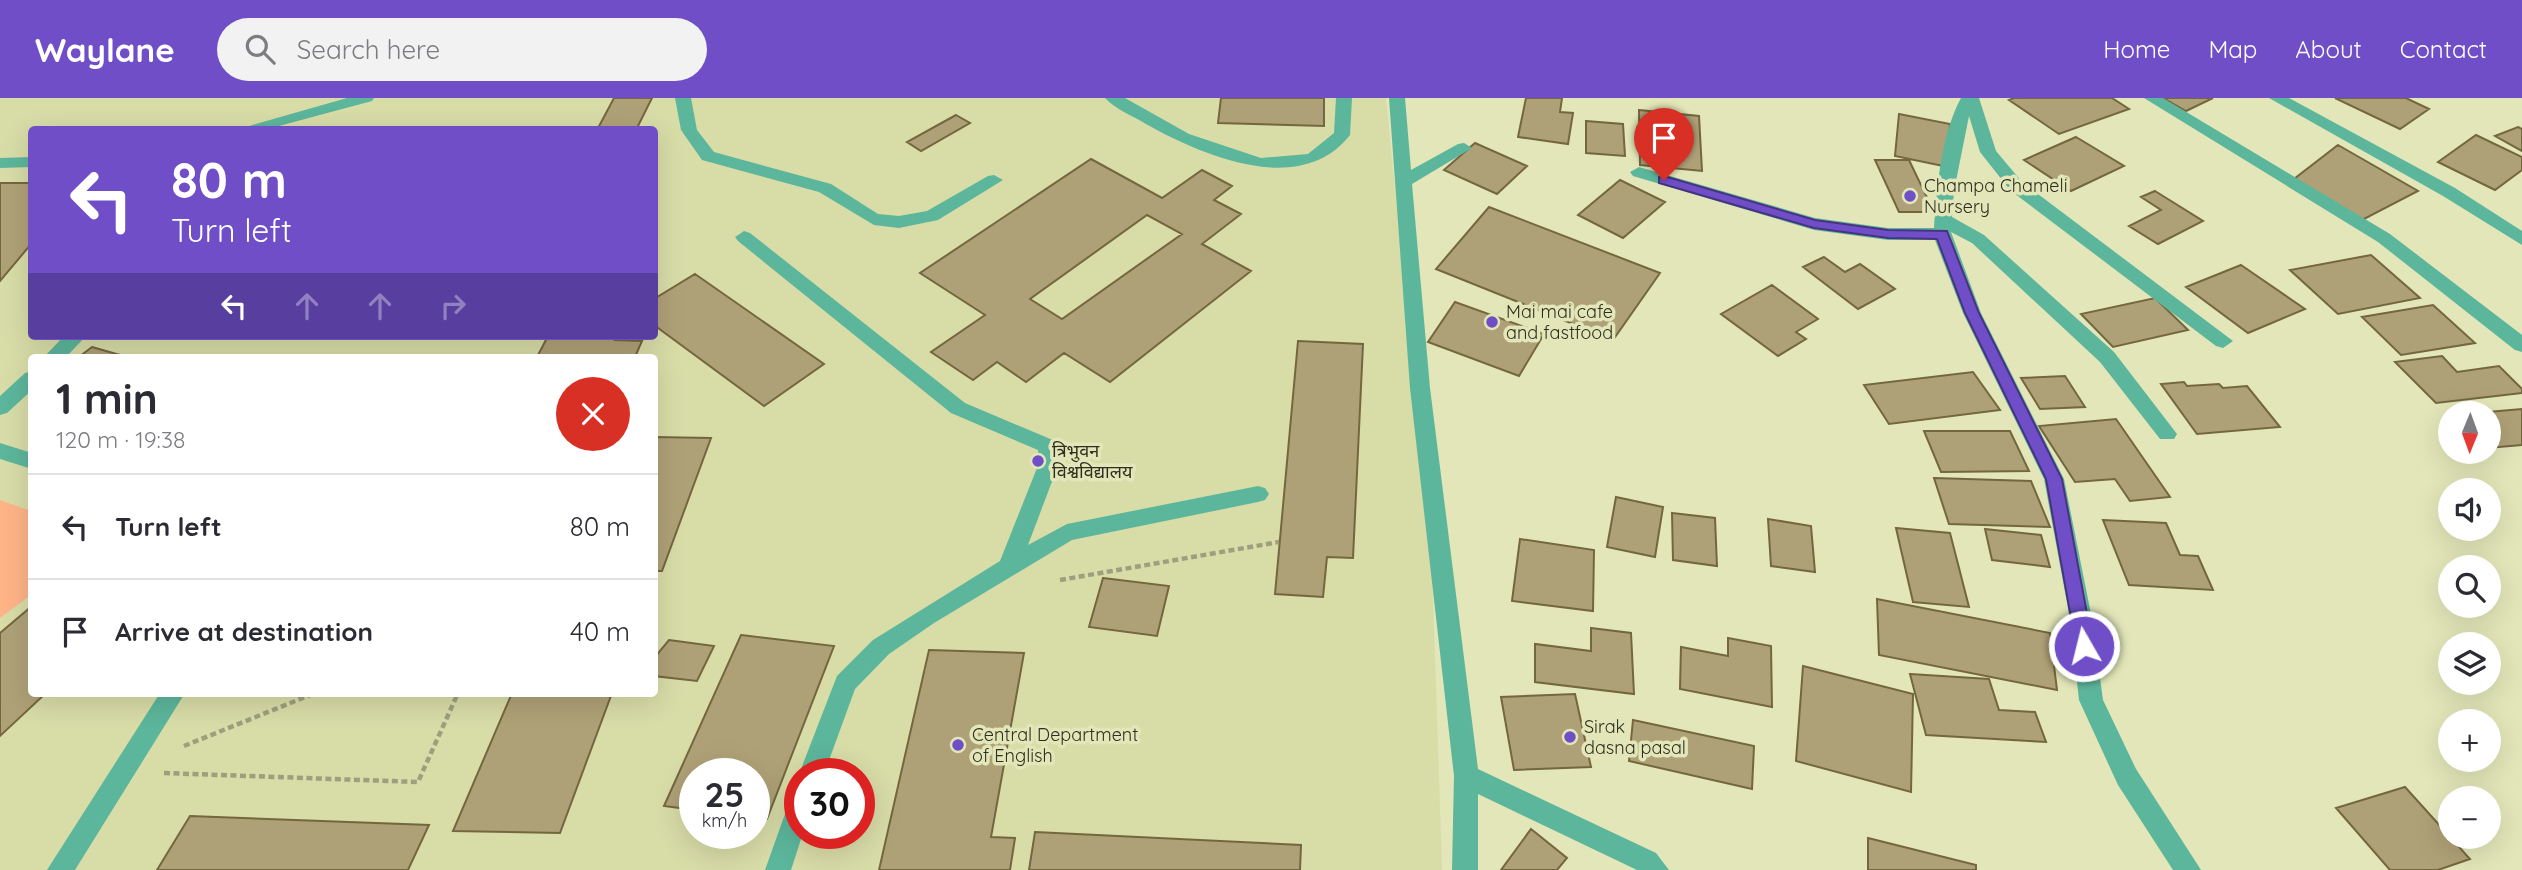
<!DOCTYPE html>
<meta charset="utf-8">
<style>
:root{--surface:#fff;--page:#f2f2f3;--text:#2b2b33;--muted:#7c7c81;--line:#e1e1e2;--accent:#6f4ec7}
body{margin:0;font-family:Quicksand,"Noto Sans Devanagari",sans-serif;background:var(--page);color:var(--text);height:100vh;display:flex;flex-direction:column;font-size:26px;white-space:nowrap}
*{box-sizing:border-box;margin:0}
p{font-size:23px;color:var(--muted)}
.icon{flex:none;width:38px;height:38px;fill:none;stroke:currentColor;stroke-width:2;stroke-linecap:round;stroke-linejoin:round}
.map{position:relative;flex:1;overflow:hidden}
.side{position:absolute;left:28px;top:256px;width:630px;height:343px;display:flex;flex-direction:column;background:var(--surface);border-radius:7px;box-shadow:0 7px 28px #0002}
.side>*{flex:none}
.hud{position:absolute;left:28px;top:28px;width:630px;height:214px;border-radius:7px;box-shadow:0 7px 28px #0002;background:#6f4ec7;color:#fff;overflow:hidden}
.needle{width:46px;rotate:181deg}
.controls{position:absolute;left:2438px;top:303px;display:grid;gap:14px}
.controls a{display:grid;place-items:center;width:63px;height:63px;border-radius:50%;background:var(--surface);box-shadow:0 7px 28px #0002;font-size:35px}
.speed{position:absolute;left:679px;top:660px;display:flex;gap:14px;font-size:35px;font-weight:700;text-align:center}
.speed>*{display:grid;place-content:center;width:91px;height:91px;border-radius:50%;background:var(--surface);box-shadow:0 7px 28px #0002;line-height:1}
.speed small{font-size:18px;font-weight:400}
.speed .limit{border:10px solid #d22;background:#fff;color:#111}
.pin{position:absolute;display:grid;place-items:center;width:60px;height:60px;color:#fff;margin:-72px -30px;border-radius:50% 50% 50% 0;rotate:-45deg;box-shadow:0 0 7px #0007}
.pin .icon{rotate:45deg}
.me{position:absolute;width:77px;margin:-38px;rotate:352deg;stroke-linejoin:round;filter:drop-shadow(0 0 5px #0008)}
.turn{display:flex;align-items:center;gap:24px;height:147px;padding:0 28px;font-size:32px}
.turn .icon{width:91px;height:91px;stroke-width:2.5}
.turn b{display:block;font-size:49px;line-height:60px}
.lanes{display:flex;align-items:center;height:66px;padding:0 28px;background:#0003;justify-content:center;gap:35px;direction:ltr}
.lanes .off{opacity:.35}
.round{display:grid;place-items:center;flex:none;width:74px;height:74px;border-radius:37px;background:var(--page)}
.headline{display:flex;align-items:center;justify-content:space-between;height:119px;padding:0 28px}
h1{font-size:42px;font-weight:700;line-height:52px}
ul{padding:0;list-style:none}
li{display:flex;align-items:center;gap:21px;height:105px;padding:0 28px;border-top:2px solid var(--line)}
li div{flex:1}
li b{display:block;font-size:26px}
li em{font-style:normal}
header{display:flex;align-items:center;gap:42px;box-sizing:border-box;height:98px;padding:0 35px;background:var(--accent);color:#fff}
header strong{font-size:33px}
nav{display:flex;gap:38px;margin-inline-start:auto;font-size:24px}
.search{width:490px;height:63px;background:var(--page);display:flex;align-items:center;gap:18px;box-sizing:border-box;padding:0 24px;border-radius:38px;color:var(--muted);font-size:26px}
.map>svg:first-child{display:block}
.built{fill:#d8dca7;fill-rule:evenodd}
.green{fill:#feb487}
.building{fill:#afa177;stroke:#74673f;stroke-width:2;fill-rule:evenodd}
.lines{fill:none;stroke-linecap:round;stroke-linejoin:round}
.path{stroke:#9da07d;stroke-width:4.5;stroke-dasharray:6 3.5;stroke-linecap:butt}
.minor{fill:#5cb69b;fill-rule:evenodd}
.route{fill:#6f4ec7;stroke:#483381;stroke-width:2}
.poi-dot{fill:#6f4ec7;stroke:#e2e6b8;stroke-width:2.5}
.labels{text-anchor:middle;stroke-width:7;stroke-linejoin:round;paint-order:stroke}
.poi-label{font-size:18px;fill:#2e2f1e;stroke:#e2e6b8;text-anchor:start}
</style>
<header>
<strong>Waylane</strong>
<div class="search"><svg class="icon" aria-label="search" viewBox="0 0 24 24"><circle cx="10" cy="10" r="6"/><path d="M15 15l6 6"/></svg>Search here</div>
<nav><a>Home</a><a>Map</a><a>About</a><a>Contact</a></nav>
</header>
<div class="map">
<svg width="2522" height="772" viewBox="0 0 2522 772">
<rect width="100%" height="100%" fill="#e2e6b8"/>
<path class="built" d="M0 0H1386L1432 468 1442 772H0ZM32 32H654V238H32ZM32 259H654V595H32ZM695 676H754V735H695ZM800 676H859V735H800Z"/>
<path class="green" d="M0 402 31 413 32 496 0 520Z"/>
<path class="building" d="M614 0H652L636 32H597Z
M1221 0H1324V28L1218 25Z
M1526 0H1562L1560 14 1573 15 1568 46 1518 39Z
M2014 0H2112L2129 11 2059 36 2009 2Z
M2163 0H2213L2186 13Z
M2335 0H2406L2429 11 2400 31Z
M1639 12 1699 18 1702 73 1640 67Z
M1899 16 1950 26 1948 69 1895 58Z
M956 17 970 25 921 53 907 44Z
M1586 23 1623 26 1625 58 1586 55Z
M2518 29 2522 31V53L2495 38Z
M2476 37 2522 59V72L2495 92 2438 64Z
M2076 39 2124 68 2071 93 2024 62Z
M1475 45 1527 68 1497 96 1444 72Z
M2338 47 2418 93 2360 123 2294 81Z
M1091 61 1162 100 1202 72 1232 88 1214 102 1241 116 1202 146 1251 173 1110 284 1064 255 1026 284 997 264 973 282 931 254 985 217 920 175ZM1147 117 1182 136 1062 221 1030 201Z
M1875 62H1909L1934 114H1899Z
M1620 82 1665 104 1623 140 1578 117Z
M0 85H32V145L0 183Z
M2155 93 2203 123 2158 146 2129 128 2161 112 2141 99Z
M1489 109 1660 175 1613 242 1436 171Z
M2371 157 2420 200 2338 216 2290 172Z
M1824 159 1845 174 1860 166 1895 191 1858 211 1803 169Z
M2241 167 2305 211 2248 235 2186 189Z
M695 176 824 266 764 308 654 227V201Z
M1772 187 1818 221 1796 234 1806 241 1778 258 1721 216Z
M2155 200 2188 232 2113 249 2081 216Z
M1455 204 1544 236 1519 278 1428 244Z
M2433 207 2475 245 2401 257 2362 219Z
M548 238H617L615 242 642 243 635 259H537Z
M1298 243 1363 246 1353 460 1327 459 1323 499 1275 496Z
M92 249 127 259H79Z
M2442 258 2457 274 2499 268 2522 291V295L2436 305 2395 264Z
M1973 274 2000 312 1889 326 1864 287Z
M2065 278 2085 309 2040 311 2021 280Z
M2184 284 2187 288 2219 286 2223 290 2247 288 2280 329 2197 336 2161 286Z
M2522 311V347L2488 350V315H2476Z
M2116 321 2170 399 2130 403 2115 381 2075 384 2039 328Z
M1924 333H2010L2029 373 1941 374Z
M654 339 711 340 662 473H656L654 478Z
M1934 380 2031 383 2050 429 1949 426Z
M1616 399 1663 409 1655 459 1607 449Z
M1672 415 1715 420 1717 468 1673 462Z
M1768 421 1811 428 1815 474 1771 468Z
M2103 422 2166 425 2180 457 2198 458 2213 492 2129 487Z
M1896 430 1950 435 1969 509 1913 504Z
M1985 431 2041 437 2050 469 1992 462Z
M1520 441 1594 452 1593 513 1512 503Z
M1103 480 1169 488 1157 538 1089 529Z
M1877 501 2050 535 2057 592 1879 557Z
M32 508V595H46L0 638V535Z
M1591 530 1631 535 1634 596 1535 584V546L1591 553Z
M741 537 834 548 767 721 754 719V676H695V712L664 708Z
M1728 540 1771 548 1772 609 1680 591 1681 549 1728 558Z
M669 542 714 548 697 583 654 578V560Z
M929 552 1024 555 991 739 1015 740 1010 772H879Z
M1803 568 1913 596 1911 694 1796 663Z
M1910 576 1989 581 1999 612 2035 614 2046 644 1926 637Z
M512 595H612L560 735 453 733Z
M1575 596 1591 669 1514 672 1501 599Z
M1633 622 1754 648 1752 691 1629 663Z
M2405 689 2470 761 2438 772H2390L2336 710Z
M190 718 429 727 408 772H157Z
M1531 731 1567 760 1557 772H1501Z
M1035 734 1301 747 1300 772H1029Z
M1868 740 1976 767V772H1868Z"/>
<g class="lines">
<path class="path" d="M1060 482 1279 444
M184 648 315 595
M164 675 418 684 458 595"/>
<path class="minor" d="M347 0H374L372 3 264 32H235Z
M675 0H691L697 32 714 54 831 86 878 116 899 118 927 113 988 78 994 77 1003 82 938 122 899 130 874 127 819 94 702 62 681 32Z
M1105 0H1125L1189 36 1261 60 1308 56 1334 35 1336 0H1352L1350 37C1301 100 1203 58 1146 26 1133 18 1115 11 1105 0Z
M1389 0H1405L1411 72 1458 46 1464 45 1472 50 1412 86 1430 290 1478 671 1656 755 1669 772H1637L1478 696V772H1452L1454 678 1410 290Z
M1961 0H1979L1996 53 2022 84 2233 243 2223 250 2216 248 2010 92 1980 54 1969 18 1954 93 1952 119 1984 137 2114 254 2177 336 2174 341H2160L2100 264 1972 145 1951 134 1981 215 2064 381 2092 521 2103 602 2136 671 2201 772H2173L2118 687 2079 602 2070 521 2044 381 1963 215 1935 142H1888L1814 132 1633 78 1630 74 1639 69 1815 120 1888 130H1934C1937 88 1941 37 1961 0Z
M2144 0H2163L2390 136 2522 237V254L2515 252 2378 144Z
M2269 0H2289L2455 90 2522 133V147L2443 98Z
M32 59V69L0 70V60Z
M744 133 750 135 965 305 1055 343 1059 365 1028 447 1067 426 1258 388 1265 390 1269 396 1265 402 1258 404 1072 442 934 525 889 556 855 591 824 676H800V678L799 676 837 578 873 542 1000 463 1039 365 1038 352 951 315 738 143 735 139Z
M64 238H86L66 259H44Z
M32 273V292L7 315 0 317V298L25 275Z
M0 345 32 355V371L0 361Z
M160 595H185L75 772H47Z
M800 696V735H803L791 772H765L791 699Z"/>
</g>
<path class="route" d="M1664 78 1815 122 1888 132 1947 133 1979 215 2062 381 2093 548 2091 553 2084 555 2076 548 2046 381 1965 215 1937 141 1888 140 1814 130 1659 85V79Z"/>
<g class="poi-dot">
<circle cx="1910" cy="98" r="7"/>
<circle cx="1492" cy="224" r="7"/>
<circle cx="1038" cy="363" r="7"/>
<circle cx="1570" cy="639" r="7"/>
<circle cx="958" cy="647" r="7"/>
</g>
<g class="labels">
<g class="poi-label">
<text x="1924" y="94">Champa Chameli<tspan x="1924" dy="21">Nursery</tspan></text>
<text x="1506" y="220">Mai mai cafe<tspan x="1506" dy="21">and fastfood</tspan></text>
<text x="1052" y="359">त्रिभुवन<tspan x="1052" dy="21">विश्वविद्यालय</tspan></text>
<text x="1584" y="635">Sirak<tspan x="1584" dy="21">dasna pasal</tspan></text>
<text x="972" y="643">Central Department<tspan x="972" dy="21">of English</tspan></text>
</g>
</g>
</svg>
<div class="controls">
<a><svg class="needle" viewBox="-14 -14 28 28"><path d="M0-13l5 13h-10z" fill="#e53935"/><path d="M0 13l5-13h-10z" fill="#7c7c81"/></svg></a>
<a><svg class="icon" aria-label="sound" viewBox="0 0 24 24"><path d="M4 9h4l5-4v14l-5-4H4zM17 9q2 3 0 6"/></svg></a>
<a><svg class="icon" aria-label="search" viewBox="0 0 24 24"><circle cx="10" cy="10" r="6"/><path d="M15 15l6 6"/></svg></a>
<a><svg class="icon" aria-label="layers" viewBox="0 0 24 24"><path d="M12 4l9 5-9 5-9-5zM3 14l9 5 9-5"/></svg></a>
<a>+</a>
<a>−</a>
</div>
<div class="speed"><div>25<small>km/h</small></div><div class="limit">30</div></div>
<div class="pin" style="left:1664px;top:82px;background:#d93025"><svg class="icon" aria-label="arrive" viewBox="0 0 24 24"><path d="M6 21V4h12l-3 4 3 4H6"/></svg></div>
<svg class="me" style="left:2084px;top:548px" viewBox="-20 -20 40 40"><circle r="17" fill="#6f4ec7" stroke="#fff" stroke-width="3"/><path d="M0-11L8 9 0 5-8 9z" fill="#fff"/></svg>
<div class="hud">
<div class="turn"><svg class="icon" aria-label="left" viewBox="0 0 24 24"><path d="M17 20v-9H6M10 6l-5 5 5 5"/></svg><div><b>80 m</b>Turn left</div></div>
<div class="lanes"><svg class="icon" aria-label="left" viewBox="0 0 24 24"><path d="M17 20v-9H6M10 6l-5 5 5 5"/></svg><svg class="icon off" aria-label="ahead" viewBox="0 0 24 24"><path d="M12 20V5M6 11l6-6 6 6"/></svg><svg class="icon off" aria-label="ahead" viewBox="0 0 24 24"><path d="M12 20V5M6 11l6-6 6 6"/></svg><svg class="icon off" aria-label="right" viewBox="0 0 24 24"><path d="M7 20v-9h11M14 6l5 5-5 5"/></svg></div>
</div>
<section class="side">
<div class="headline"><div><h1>1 min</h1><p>120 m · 19:38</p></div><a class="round" style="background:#d93025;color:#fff"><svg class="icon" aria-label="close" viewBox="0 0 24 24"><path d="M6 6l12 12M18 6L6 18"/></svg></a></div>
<ul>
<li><svg class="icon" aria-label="left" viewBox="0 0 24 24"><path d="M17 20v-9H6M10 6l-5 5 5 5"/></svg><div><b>Turn left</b></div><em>80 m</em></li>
<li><svg class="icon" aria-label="arrive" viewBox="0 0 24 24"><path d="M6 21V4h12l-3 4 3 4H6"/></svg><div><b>Arrive at destination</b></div><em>40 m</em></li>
</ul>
</section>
</div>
